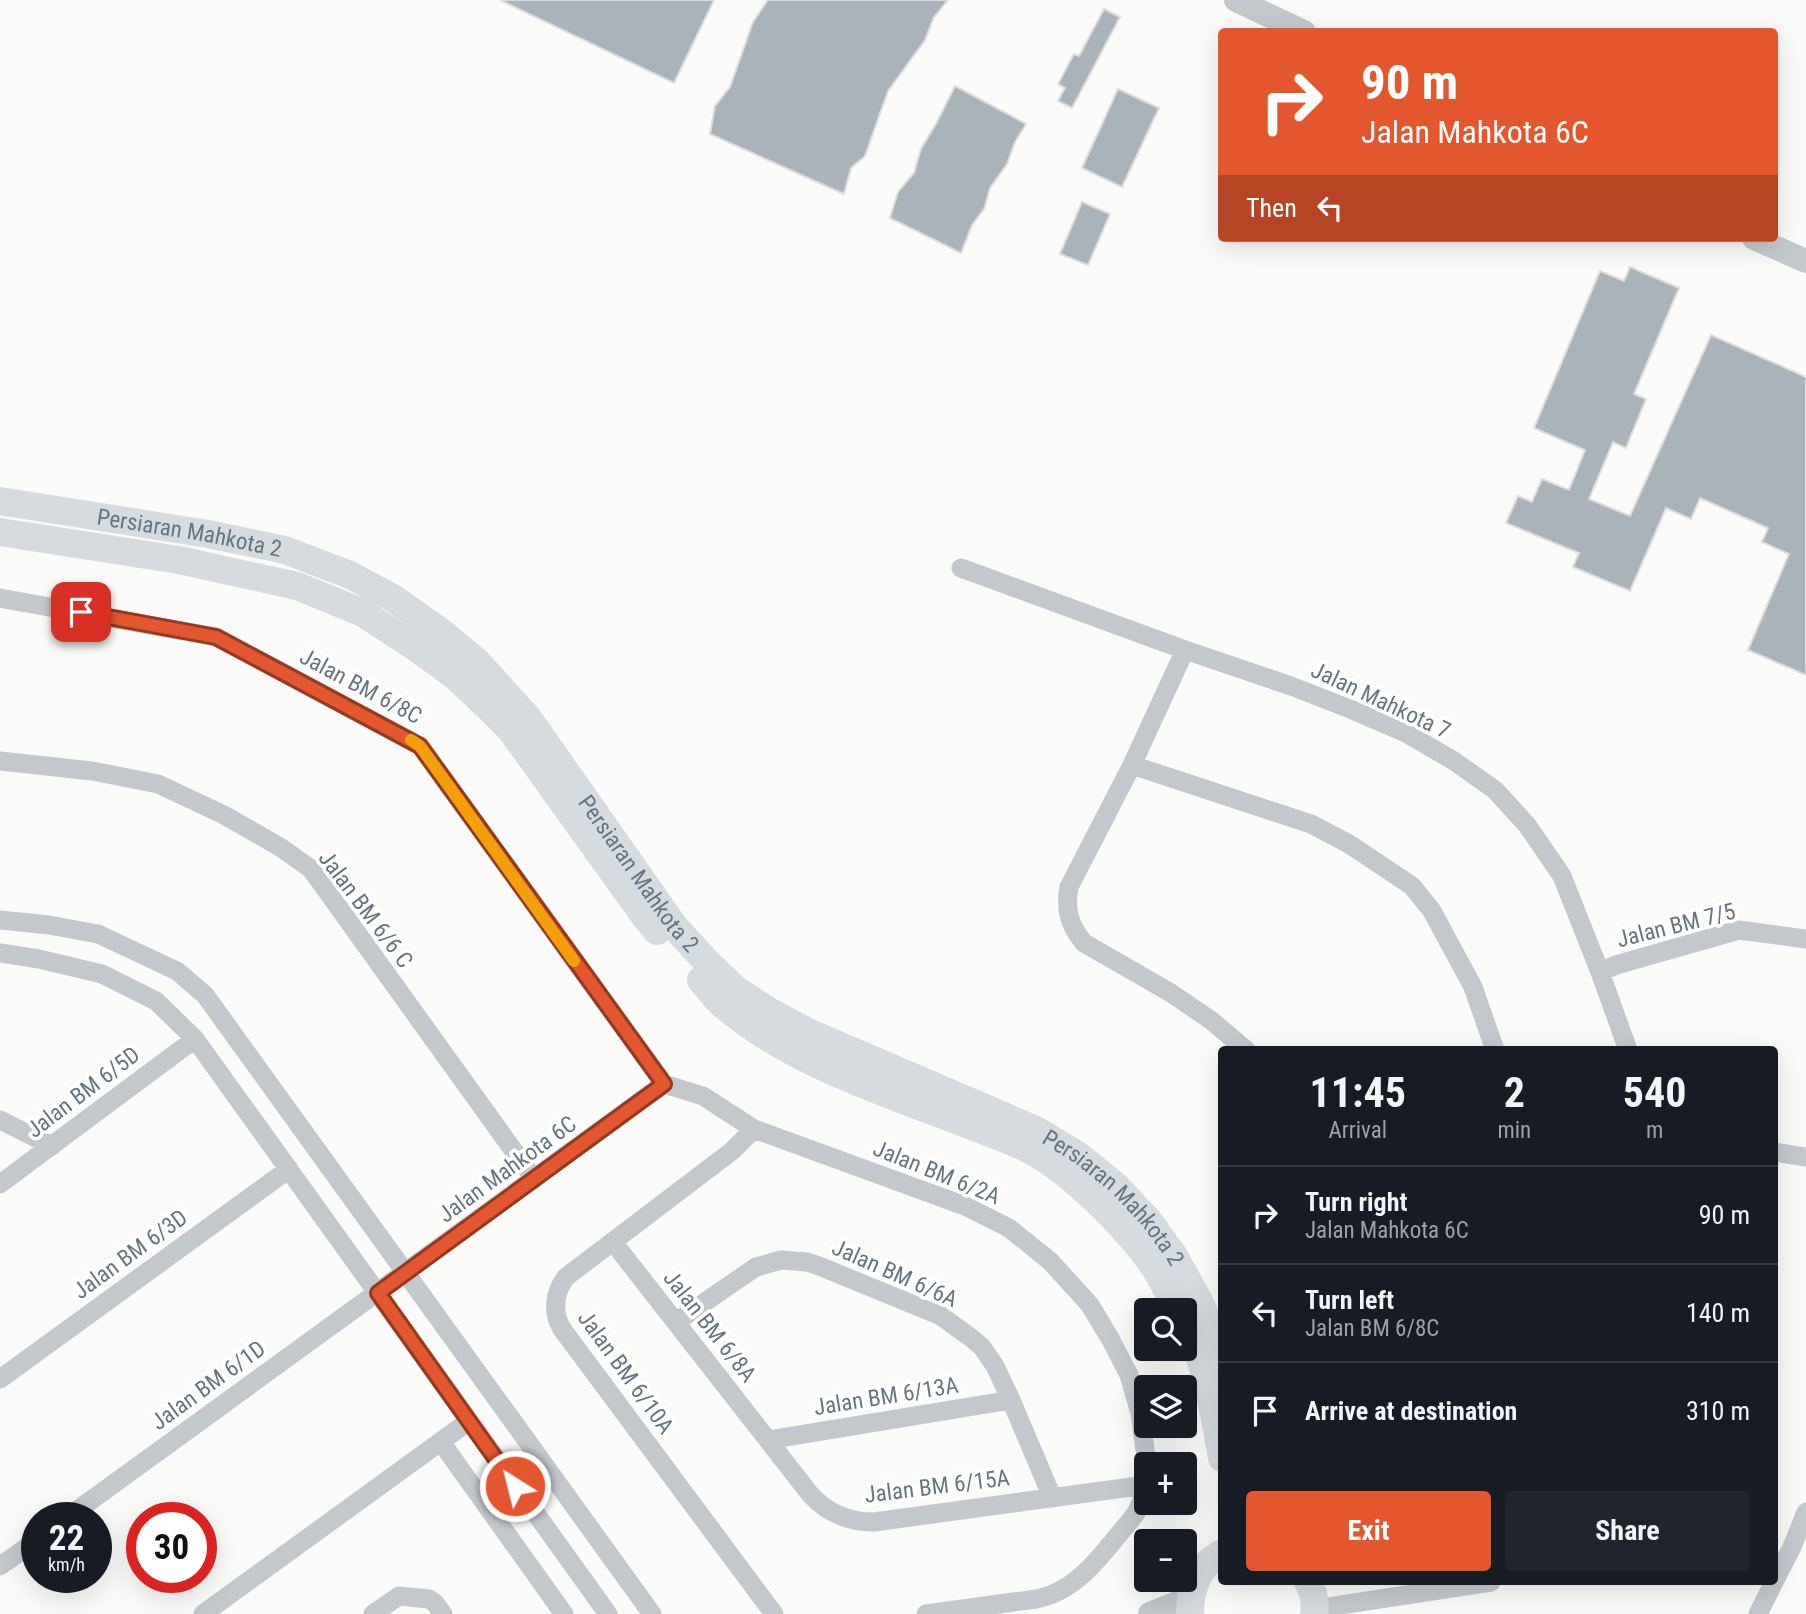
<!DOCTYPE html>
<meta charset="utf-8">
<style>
:root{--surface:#171b24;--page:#20242c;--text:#f1f3f6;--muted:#9ea1a6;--line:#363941;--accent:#e4572e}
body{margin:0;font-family:"Roboto Condensed",sans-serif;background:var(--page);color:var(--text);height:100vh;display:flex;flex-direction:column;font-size:26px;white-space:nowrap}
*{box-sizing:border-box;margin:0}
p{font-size:23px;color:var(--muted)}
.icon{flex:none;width:38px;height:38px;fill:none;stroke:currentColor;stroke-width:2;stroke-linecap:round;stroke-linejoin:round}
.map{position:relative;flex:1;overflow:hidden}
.details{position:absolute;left:1218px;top:1046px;width:560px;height:539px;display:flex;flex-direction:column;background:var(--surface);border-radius:7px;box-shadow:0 7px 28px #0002}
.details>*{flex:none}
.guide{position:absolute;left:1218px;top:28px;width:560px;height:214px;border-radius:7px;box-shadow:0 7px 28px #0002;background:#e4572e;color:#fff;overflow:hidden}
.tools{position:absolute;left:1134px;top:1298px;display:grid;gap:14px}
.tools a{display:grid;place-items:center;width:63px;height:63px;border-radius:7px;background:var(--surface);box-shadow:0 7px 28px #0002;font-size:35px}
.speed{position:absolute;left:21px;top:1502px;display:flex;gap:14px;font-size:35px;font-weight:700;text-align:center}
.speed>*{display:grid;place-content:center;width:91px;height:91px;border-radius:50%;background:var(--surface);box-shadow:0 7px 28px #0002;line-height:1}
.speed small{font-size:18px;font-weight:400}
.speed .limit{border:10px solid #d22;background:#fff;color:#111}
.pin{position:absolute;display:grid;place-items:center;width:60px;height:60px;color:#fff;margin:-30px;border-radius:14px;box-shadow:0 4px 10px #0006}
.me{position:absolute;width:77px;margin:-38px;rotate:324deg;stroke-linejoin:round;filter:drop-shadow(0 0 5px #0008)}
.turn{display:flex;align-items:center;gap:24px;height:147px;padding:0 28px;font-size:32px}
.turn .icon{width:91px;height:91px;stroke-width:2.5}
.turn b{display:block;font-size:49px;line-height:60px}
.then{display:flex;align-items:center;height:66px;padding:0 28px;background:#0003;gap:14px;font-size:26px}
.eta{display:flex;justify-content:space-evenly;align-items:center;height:119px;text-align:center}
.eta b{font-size:42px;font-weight:700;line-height:49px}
.primary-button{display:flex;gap:14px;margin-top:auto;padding:14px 28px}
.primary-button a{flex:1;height:80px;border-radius:7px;background:var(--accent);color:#fff;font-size:28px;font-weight:700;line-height:80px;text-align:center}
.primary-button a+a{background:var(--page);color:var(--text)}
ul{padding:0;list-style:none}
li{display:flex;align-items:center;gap:21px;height:98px;padding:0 28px;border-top:2px solid var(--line)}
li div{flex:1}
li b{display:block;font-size:26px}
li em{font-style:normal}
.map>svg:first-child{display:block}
.building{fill:#aab3b9;stroke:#dcdcda;stroke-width:2}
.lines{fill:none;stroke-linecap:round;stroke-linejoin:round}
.minor{stroke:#c3c8cc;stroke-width:19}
.tertiary{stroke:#c3c8cc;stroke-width:24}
.secondary{stroke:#d6dbdf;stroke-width:28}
.route-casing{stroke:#94391e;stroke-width:18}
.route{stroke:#e4572e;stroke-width:12}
.slow{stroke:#f59e0b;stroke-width:12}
.labels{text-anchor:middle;stroke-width:7;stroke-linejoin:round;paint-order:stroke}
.street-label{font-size:23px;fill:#657683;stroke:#fff}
</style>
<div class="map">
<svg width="1806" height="1614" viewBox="0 0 1806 1614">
<rect width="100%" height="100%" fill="#fafaf8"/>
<path class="building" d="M500 0H714L674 83Z
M768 0H948L934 17 925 40 888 91 865 156 851 168 844 194 710 134 715 106 730 87 753 22Z
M1104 9 1120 17 1072 108 1058 101 1065 88 1058 84 1074 54 1079 56Z
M955 86 1026 124 1015 142 1007 164 990 188 984 209 972 225 961 253 890 218 898 192 914 173 921 149 936 124Z
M1118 89 1159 108 1122 187 1082 168Z
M1082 202 1110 214 1088 265 1060 254Z
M1630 267 1679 288 1634 394 1646 399 1626 448 1613 442 1589 499 1630 516 1711 335 1806 377V675L1748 650 1789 554 1762 542 1768 528 1700 498 1691 519 1666 508 1630 591 1573 567 1579 553 1506 523 1518 496 1532 502 1542 479 1569 490 1585 450 1534 428 1600 271 1624 281Z"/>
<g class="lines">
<path class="minor" d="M961 568 1185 650 1291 686 1350 709 1406 733 1454 761 1495 790 1527 825 1562 876 1600 972 1628 1050
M0 598 216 637 420 746 664 1084
M1185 650 1132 765 1069 887C1065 910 1069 925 1084 943L1171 993 1212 1021 1246 1050
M0 761 92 771 158 784 224 815 280 847 311 869 534 1179
M1132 765 1311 824 1349 844 1412 886 1432 911 1473 987 1495 1050
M0 920 49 925 98 934 177 971 205 995 652 1614
M0 953 39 959 102 974 156 1001 195 1039 608 1614
M1600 972 1616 965 1739 930 1806 939
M664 1084 703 1096 754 1129 965 1206 1009 1228 1050 1261 1090 1305 1111 1340 1129 1375 1140 1413 1147 1465
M0 1120 52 1146
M754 1129 732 1151 566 1277C554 1293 552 1312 562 1329L774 1614
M1774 1152 1806 1157
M0 1184 195 1039
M613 1242 810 1494C827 1513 848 1522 874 1522L1146 1485
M676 1322 756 1267 781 1260 807 1262 819 1266 941 1316 970 1337 982 1347 995 1366 1011 1400 1052 1497
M0 1379 289 1169
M768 1440 1011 1400
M441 1442 564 1614
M68 1517 664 1084
M0 1566 37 1540
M1774 1582 1792 1547 1806 1512
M1315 1609 1491 1582
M203 1614 469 1421
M373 1614 399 1596 429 1599 435 1603 443 1614
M926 1614 1036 1599C1079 1591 1103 1552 1130 1521L1136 1513 1146 1492
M1758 1614 1774 1582"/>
<path class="tertiary" d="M1236 0 1304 32
M1754 238 1806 261
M1150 1614 1190 1598"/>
<g class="secondary">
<path id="s1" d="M0 501 208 534 285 550 350 575 393 598 445 635 477 662 528 718 674 926 706 961 735 989 767 1010 808 1032 1036 1130 1079 1156 1116 1186 1148 1220 1174 1256 1199 1301 1222 1353"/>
<path d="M0 532 179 560 297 586 363 613 415 647 455 676 489 708 511 730 646 918 657 931"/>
<path d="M701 980C708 988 714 997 722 1004 791 1064 890 1094 974 1127 992 1134 1011 1140 1028 1149 1070 1170 1133 1233 1158 1273 1165 1285 1171 1298 1178 1311"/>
<path d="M1185 1324C1207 1365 1214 1413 1222 1458"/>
<path d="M1308 1582C1313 1591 1316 1603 1314 1614"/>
<path d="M1190 1614C1190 1588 1198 1566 1222 1553"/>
</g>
</g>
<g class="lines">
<g class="route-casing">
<path id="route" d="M81 612 216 637 420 746 664 1084 378 1293 515 1486"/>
</g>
<use href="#route" class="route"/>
<path class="slow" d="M411 740 420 746 574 961"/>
</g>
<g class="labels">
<g class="street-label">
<text dy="8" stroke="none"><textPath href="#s1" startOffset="192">Persiaran Mahkota 2</textPath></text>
<text transform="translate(361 686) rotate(28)" y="8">Jalan BM 6/8C</text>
<text transform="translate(1381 700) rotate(25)" y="8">Jalan Mahkota 7</text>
<text dy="8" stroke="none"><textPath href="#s1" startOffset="780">Persiaran Mahkota 2</textPath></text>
<text transform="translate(366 909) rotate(53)" y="8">Jalan BM 6/6 C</text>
<text transform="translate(1676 925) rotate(-14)" y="8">Jalan BM 7/5</text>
<text transform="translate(83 1092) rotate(-37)" y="8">Jalan BM 6/5D</text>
<text transform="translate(507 1169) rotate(-36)" y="8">Jalan Mahkota 6C</text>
<text transform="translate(937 1172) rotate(22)" y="8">Jalan BM 6/2A</text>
<text dy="8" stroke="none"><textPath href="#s1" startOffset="1368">Persiaran Mahkota 2</textPath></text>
<text transform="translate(130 1254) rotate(-36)" y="8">Jalan BM 6/3D</text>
<text transform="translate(895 1273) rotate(24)" y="8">Jalan BM 6/6A</text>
<text transform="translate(710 1326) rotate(52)" y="8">Jalan BM 6/8A</text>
<text transform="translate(626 1372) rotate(54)" y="8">Jalan BM 6/10A</text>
<text transform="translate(208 1385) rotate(-36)" y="8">Jalan BM 6/1D</text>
<text transform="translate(886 1396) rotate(-9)" y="8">Jalan BM 6/13A</text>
<text transform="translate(937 1486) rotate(-7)" y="8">Jalan BM 6/15A</text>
</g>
</g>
</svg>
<div class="tools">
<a><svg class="icon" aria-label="search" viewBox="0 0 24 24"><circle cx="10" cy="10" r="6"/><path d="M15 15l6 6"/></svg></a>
<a><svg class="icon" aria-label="layers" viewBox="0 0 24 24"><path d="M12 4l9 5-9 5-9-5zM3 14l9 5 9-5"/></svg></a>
<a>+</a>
<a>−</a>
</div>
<div class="speed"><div>22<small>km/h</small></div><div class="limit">30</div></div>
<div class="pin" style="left:81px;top:612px;background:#d93025"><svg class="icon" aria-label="arrive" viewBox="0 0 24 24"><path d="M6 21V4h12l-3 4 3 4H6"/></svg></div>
<svg class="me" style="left:515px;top:1486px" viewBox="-20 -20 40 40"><circle r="17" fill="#e4572e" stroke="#fff" stroke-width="3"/><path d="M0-11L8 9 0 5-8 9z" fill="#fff"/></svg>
<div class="guide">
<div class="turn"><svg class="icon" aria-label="right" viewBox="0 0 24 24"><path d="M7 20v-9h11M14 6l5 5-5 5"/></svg><div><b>90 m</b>Jalan Mahkota 6C</div></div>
<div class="then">Then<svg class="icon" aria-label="left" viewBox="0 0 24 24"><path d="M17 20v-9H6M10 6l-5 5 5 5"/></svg></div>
</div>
<section class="details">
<div class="eta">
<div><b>11:45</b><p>Arrival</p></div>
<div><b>2</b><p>min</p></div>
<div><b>540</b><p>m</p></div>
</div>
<ul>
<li><svg class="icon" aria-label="right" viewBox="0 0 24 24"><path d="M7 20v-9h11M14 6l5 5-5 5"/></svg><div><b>Turn right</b><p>Jalan Mahkota 6C</p></div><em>90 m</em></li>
<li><svg class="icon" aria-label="left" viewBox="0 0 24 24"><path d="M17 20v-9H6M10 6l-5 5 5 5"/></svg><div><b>Turn left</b><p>Jalan BM 6/8C</p></div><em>140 m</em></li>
<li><svg class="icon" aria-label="arrive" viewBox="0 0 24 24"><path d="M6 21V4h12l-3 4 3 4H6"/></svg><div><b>Arrive at destination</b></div><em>310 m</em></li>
</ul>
<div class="primary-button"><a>Exit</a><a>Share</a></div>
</section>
</div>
